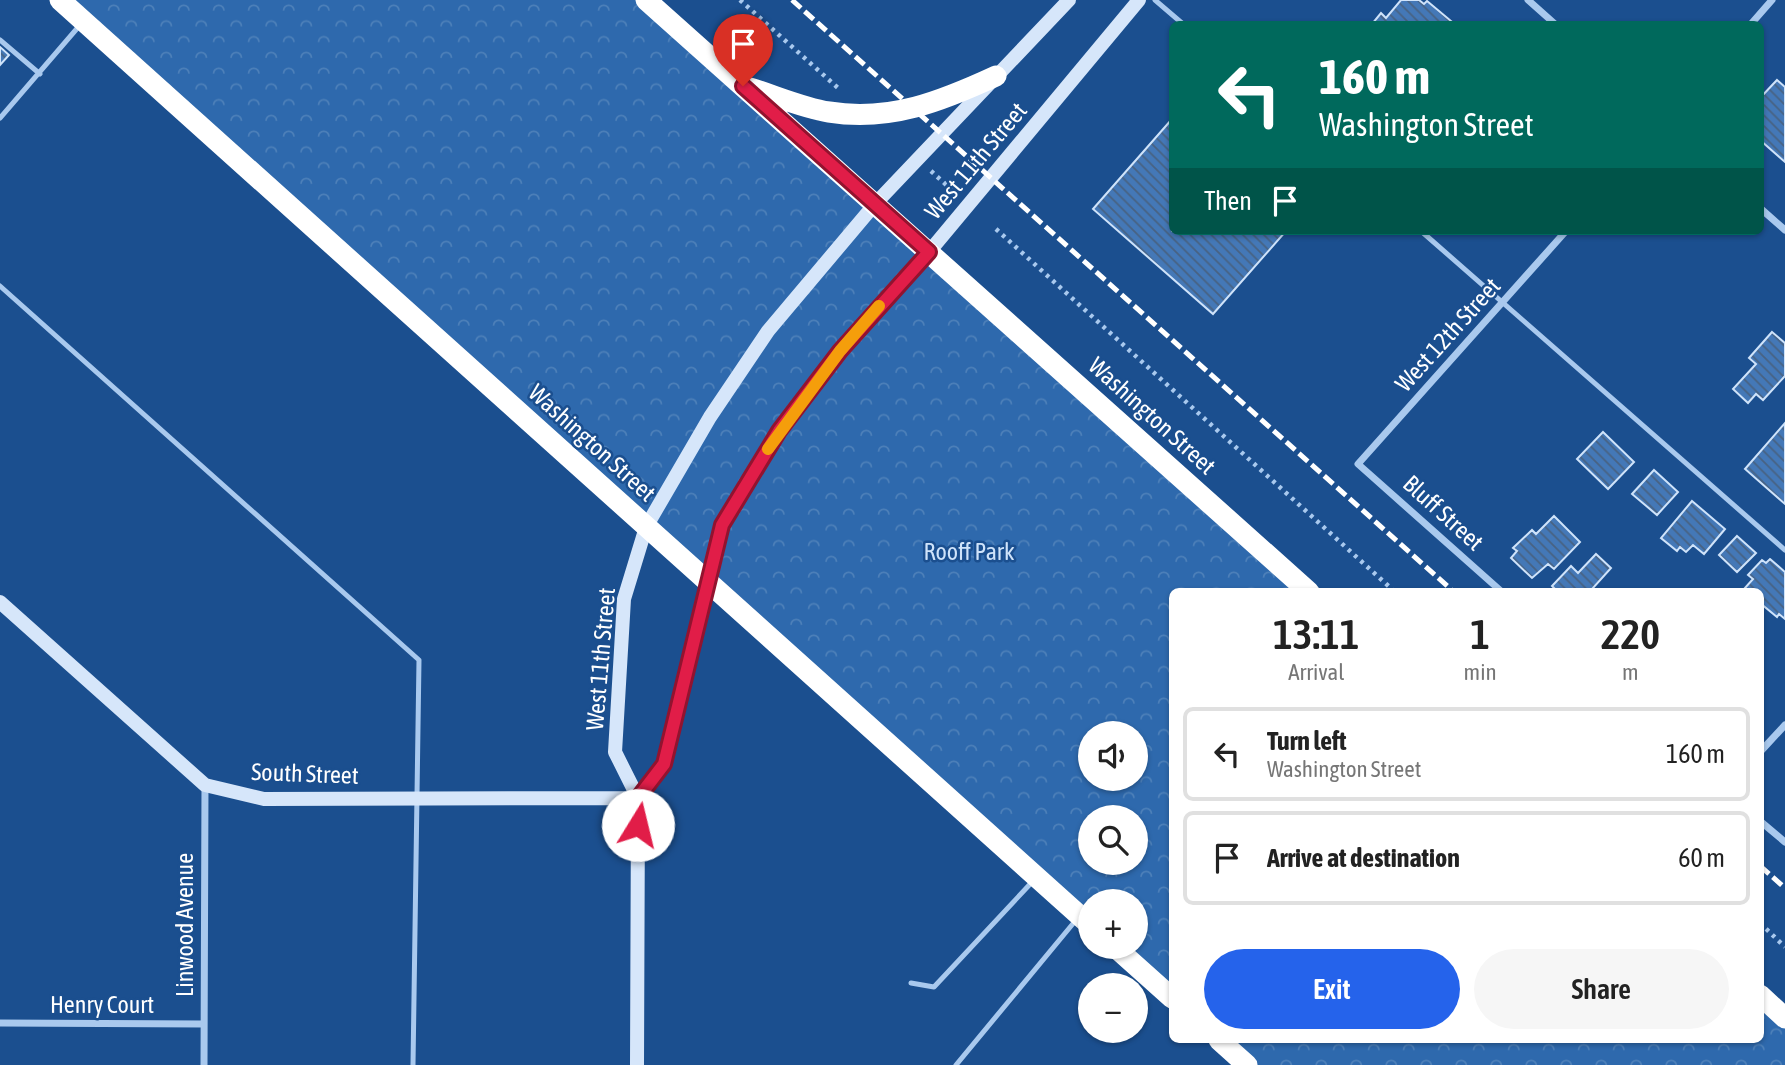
<!DOCTYPE html>
<meta charset="utf-8">
<style>
:root{--surface:#fff;--page:#f6f6f6;--text:#222;--muted:#767676;--line:#e0e0e0;--accent:#2563eb}
body{margin:0;font-family:"Asap Condensed",sans-serif;background:var(--page);color:var(--text);height:100vh;display:flex;flex-direction:column;font-size:26px;white-space:nowrap}
*{box-sizing:border-box;margin:0}
p{font-size:23px;color:var(--muted)}
.icon{flex:none;width:38px;height:38px;fill:none;stroke:currentColor;stroke-width:2;stroke-linecap:round;stroke-linejoin:round}
.map{position:relative;flex:1;overflow:hidden}
.side{position:absolute;left:1169px;top:588px;width:595px;height:455px;display:flex;flex-direction:column;background:var(--surface);border-radius:10px;box-shadow:0 2px 5px #0004}
.side>*{flex:none}
.hud{position:absolute;left:1169px;top:21px;width:595px;height:214px;border-radius:10px;box-shadow:0 2px 5px #0004;background:#00695c;color:#fff;overflow:hidden}
.controls{position:absolute;left:1078px;top:721px;display:grid;gap:14px}
.controls a{display:grid;place-items:center;width:70px;height:70px;border-radius:50%;background:var(--surface);box-shadow:0 2px 5px #0004;font-size:35px}
.pin{position:absolute;display:grid;place-items:center;width:60px;height:60px;color:#fff;margin:-72px -30px;border-radius:50% 50% 50% 0;rotate:-45deg;box-shadow:0 0 7px #0007}
.pin .icon{rotate:45deg}
.me{position:absolute;width:77px;margin:-38px;rotate:9deg;stroke-linejoin:round;filter:drop-shadow(0 0 5px #0008)}
.turn{display:flex;align-items:center;gap:24px;height:147px;padding:0 35px;font-size:32px}
.turn .icon{width:91px;height:91px;stroke-width:2.5}
.turn b{display:block;font-size:49px;line-height:60px}
.then{display:flex;align-items:center;height:66px;padding:0 35px;background:#0003;gap:14px;font-size:26px}
.eta{display:flex;justify-content:space-evenly;align-items:center;height:119px;text-align:center}
.eta b{font-size:42px;font-weight:600;line-height:49px}
.button{display:flex;gap:14px;margin-top:auto;padding:14px 35px}
.button a{flex:1;height:80px;border-radius:42px;background:var(--accent);color:#fff;font-size:28px;font-weight:600;line-height:80px;text-align:center}
.button a+a{background:var(--page);color:var(--text)}
ul{padding:0;list-style:none}
li{display:flex;align-items:center;gap:21px;height:94px;margin:0 14px 10px;padding:0 21px;border:4px solid var(--line);border-radius:10px}
li div{flex:1}
li b{display:block;font-size:26px}
li em{font-style:normal}
.map>svg:first-child{display:block}
.park{fill:url(#park-crowns);fill-rule:evenodd}
.building{fill:url(#building-back-hatch);stroke:#cfe3fa;stroke-width:2}
.lines{fill:none;stroke-linecap:round;stroke-linejoin:round}
.path{stroke:#a9c9ee;stroke-width:4.5;stroke-dasharray:3.5 5;stroke-linecap:butt}
.lane{stroke:#a9c9ee;stroke-width:5}
.street{stroke:#a9c9ee;stroke-width:7}
.secondary{stroke:#d6e6fa;stroke-width:14}
.highway{stroke:#fff;stroke-width:21}
.rail{stroke:#fff;stroke-width:5;stroke-dasharray:12 5;stroke-linecap:butt}
.route-casing{stroke:#92132f;stroke-width:18}
.route{stroke:#e11d48;stroke-width:12}
.slow{stroke:#f59e0b;stroke-width:12}
.labels{text-anchor:middle;stroke-width:5;stroke-linejoin:round;paint-order:stroke}
.street-label{font-size:24px;fill:#fff;stroke:#1b4f8f}
.park-label{font-size:24px;fill:#cfe3fa;stroke:#1b4f8f}
</style>
<div class="map">
<svg width="1785" height="1065" viewBox="0 0 1785 1065">
<defs>
<pattern id="park-crowns" width="20" height="18" patternUnits="userSpaceOnUse" patternTransform="scale(1.75)"><rect width="20" height="18" fill="#2e69ad"/><path d="M2 6a3 3 0 1 1 6 0M12 15a3 3 0 1 1 6 0" fill="none" stroke="#4d80b9"/></pattern>
<pattern id="building-back-hatch" width="6" height="6" patternUnits="userSpaceOnUse" patternTransform="scale(1.75)"><rect width="6" height="6" fill="#4478b7"/><path d="M-1 5l2 2M0 0l6 6M5-1l2 2" fill="none" stroke="#486282"/></pattern>
</defs>
<rect width="100%" height="100%" fill="#1b4f8f"/>
<path class="park" d="M60 0H646L1309 591 1172 592V998L1115 947H1136V901H1090V925ZM1090 733H1136V779H1090ZM1090 817H1136V863H1090Z
M1761 995 1785 1016V1065H1247L1219 1040H1760Z"/>
<path class="building" d="M1401 0H1419L1424 4 1427 1 1451 21 1448 24H1372L1381 13 1386 18Z
M0 47 9 55 0 65Z
M1777 80 1785 87V162L1760 140V98Z
M1172 119V231H1286L1213 314 1093 209Z
M1772 332 1785 343V376L1763 400 1756 394 1748 403 1733 389 1756 364 1749 358Z
M1785 423V504L1745 469Z
M1603 432 1634 462 1608 489 1577 459Z
M1654 470 1678 492 1657 515 1632 494Z
M1692 501 1725 529 1704 554 1693 545 1686 552 1680 547 1677 551 1661 538Z
M1554 516 1580 542 1554 569 1548 564 1532 578 1511 558 1517 551 1513 548 1532 530 1536 534Z
M1737 536 1756 553 1737 572 1719 555Z
M1596 554 1611 568 1592 589 1594 592H1558L1552 586 1571 566 1578 573Z
M1770 559 1785 572V619L1779 614 1777 617 1760 603V592L1744 589 1753 579 1748 575 1762 560 1766 563Z"/>
<g class="lines">
<path class="path" d="M740 0 838 88
M931 171 953 191
M996 229 1395 592
M1760 923 1785 947"/>
<path class="lane" d="M1155 0 1183 24
M0 40 40 74
M0 118 80 25
M1421 231 1785 550
M0 286 419 660 413 1065
M911 983 934 987 1033 881
M956 1065 1076 920"/>
<path class="street" d="M1528 0 1555 24
M1751 24 1772 0
M1760 208 1785 230
M1502 592 1358 464 1566 231
M1760 752 1785 725
M1760 821 1785 842
M0 1023 204 1024
M204 1065 205 785"/>
<path class="secondary" d="M0 602 205 785 264 799 638 798
M638 798 664 764 722 525 779 431 840 351 929 252 1139 0
M637 1065 638 798 615 752 624 599 646 527 710 417 768 331 875 204 1069 0"/>
<path class="highway" d="M60 0 1090 925
M646 0 1309 592
M750 88C776 96 803 108 829 112 890 122 942 101 996 76
M1115 947 1172 998
M1760 995 1785 1018
M1219 1040 1247 1065"/>
<path class="rail" d="M792 0 1454 592
M1760 866 1785 888"/>
</g>
<g class="lines">
<g class="route-casing">
<path id="route" d="M638 825V798L664 764 722 525 779 431 840 351 929 252 743 86"/>
</g>
<use href="#route" class="route"/>
<path class="slow" d="M768 449 840 351 879 306"/>
</g>
<g class="labels">
<g class="street-label">
<text transform="translate(976 161) rotate(-50)" y="8">West 11th Street</text>
<text transform="translate(1448 335) rotate(-48)" y="8">West 12th Street</text>
<text transform="translate(1152 416) rotate(42)" y="8">Washington Street</text>
<text transform="translate(592 443) rotate(42)" y="8">Washington Street</text>
<text transform="translate(1443 513) rotate(42)" y="8">Bluff Street</text>
<text transform="translate(601 659) rotate(-85)" y="8">West 11th Street</text>
<text transform="translate(305 774) rotate(2)" y="8">South Street</text>
<text transform="translate(185 925) rotate(-90)" y="8">Linwood Avenue</text>
<text x="102" y="1013">Henry Court</text>
</g>
<g class="park-label">
<text x="969" y="560">Rooff Park</text>
</g>
</g>
</svg>
<div class="controls">
<a><svg class="icon" aria-label="sound" viewBox="0 0 24 24"><path d="M4 9h4l5-4v14l-5-4H4zM17 9q2 3 0 6"/></svg></a>
<a><svg class="icon" aria-label="search" viewBox="0 0 24 24"><circle cx="10" cy="10" r="6"/><path d="M15 15l6 6"/></svg></a>
<a>+</a>
<a>−</a>
</div>
<div class="pin" style="left:743px;top:86px;background:#d93025"><svg class="icon" aria-label="arrive" viewBox="0 0 24 24"><path d="M6 21V4h12l-3 4 3 4H6"/></svg></div>
<svg class="me" style="left:638px;top:825px" viewBox="-20 -20 40 40"><circle r="19" fill="#fff"/><path d="M0-13L10 11 0 6-10 11z" fill="#e11d48"/></svg>
<div class="hud">
<div class="turn"><svg class="icon" aria-label="left" viewBox="0 0 24 24"><path d="M17 20v-9H6M10 6l-5 5 5 5"/></svg><div><b>160 m</b>Washington Street</div></div>
<div class="then">Then<svg class="icon" aria-label="arrive" viewBox="0 0 24 24"><path d="M6 21V4h12l-3 4 3 4H6"/></svg></div>
</div>
<section class="side">
<div class="eta">
<div><b>13:11</b><p>Arrival</p></div>
<div><b>1</b><p>min</p></div>
<div><b>220</b><p>m</p></div>
</div>
<ul>
<li><svg class="icon" aria-label="left" viewBox="0 0 24 24"><path d="M17 20v-9H6M10 6l-5 5 5 5"/></svg><div><b>Turn left</b><p>Washington Street</p></div><em>160 m</em></li>
<li><svg class="icon" aria-label="arrive" viewBox="0 0 24 24"><path d="M6 21V4h12l-3 4 3 4H6"/></svg><div><b>Arrive at destination</b></div><em>60 m</em></li>
</ul>
<div class="button"><a>Exit</a><a>Share</a></div>
</section>
</div>
